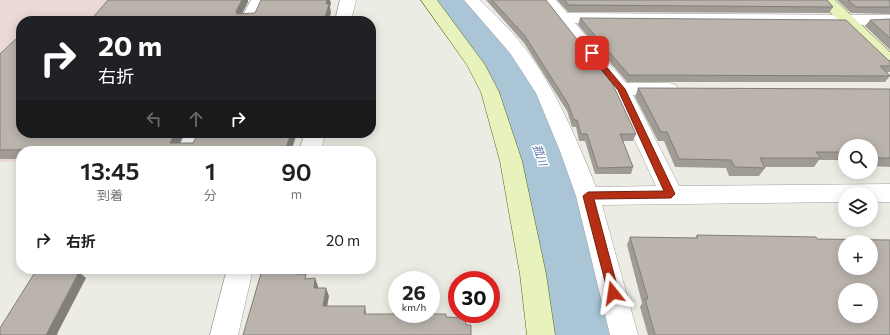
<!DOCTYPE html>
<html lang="ja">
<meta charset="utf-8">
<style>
:root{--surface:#fff;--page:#f6f6f6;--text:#222;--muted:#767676}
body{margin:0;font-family:Commissioner,"Noto Sans JP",sans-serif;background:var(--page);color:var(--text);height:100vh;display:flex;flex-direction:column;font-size:15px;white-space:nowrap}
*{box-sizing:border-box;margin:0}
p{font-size:13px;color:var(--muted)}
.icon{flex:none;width:22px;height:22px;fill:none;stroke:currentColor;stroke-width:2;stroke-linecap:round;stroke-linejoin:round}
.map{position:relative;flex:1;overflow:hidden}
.panel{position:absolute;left:16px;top:146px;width:360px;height:128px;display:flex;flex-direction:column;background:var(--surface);border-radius:16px;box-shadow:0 2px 10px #0003}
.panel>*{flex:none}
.top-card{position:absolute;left:16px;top:16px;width:360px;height:122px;border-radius:16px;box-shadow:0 2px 10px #0003;background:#202124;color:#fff;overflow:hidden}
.fabs{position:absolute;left:838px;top:139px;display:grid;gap:8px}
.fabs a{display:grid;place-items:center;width:40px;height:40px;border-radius:50%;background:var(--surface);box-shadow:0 2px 10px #0003;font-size:20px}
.speed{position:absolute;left:388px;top:271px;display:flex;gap:8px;font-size:20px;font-weight:700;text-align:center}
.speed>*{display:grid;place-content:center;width:52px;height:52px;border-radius:50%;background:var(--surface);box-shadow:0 2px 10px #0003;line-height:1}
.speed small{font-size:10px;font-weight:400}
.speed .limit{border:6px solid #d22;background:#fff;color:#111}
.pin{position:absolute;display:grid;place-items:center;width:34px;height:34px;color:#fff;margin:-17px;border-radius:8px;box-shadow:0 2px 6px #0006}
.me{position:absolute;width:44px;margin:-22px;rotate:345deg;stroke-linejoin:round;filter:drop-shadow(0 0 3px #0008)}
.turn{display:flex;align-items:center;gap:14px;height:84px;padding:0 16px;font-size:18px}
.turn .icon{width:52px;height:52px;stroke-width:2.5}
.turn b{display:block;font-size:28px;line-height:34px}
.lanes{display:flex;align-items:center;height:38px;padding:0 16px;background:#0003;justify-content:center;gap:20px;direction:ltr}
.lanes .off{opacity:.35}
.eta{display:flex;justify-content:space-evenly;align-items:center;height:68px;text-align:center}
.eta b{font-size:24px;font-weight:600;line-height:28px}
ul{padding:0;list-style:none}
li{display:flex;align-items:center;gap:12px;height:52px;padding:0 16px}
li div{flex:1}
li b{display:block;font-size:15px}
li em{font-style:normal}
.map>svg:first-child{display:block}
.commercial{fill:#ecd9d5}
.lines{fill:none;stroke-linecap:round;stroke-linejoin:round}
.river{fill:#a9c5d6;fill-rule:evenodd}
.street-casing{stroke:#a1a1a1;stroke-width:1}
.secondary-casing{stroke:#506810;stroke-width:1}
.street{fill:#fff;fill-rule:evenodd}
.secondary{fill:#e7f2bd;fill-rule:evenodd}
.wall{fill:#a09b95}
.shaded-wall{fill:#827e79}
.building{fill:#bab4ad;stroke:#827e79;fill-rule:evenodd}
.route{fill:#b52f15;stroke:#761f0e}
.labels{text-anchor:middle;stroke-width:3;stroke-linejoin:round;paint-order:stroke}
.water-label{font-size:11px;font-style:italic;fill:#546ea2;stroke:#fff}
</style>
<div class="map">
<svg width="890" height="335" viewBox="0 0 890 335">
<rect width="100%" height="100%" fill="#edece4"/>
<path class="commercial" d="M0 0H207L195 21H21V162H0Z"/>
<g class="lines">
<path class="river" d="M426 0H464L514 54 544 104 555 128 574 177 610 335H542L522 177 507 128 498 104 480 66Z"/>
<g class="street-casing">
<path id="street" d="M251 0H263L265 2 256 21H240Z
M340 0H356L351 21H335Z
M464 0H480C495 15 511 30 524 47 556 89 576 138 596 187L656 186 612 91 540 0H556L567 13 890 15V25L575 23 626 83H669L676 85 678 89 676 93 669 95H633L679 186 890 184V202H871V194H845V202L602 205 638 335H610L576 196 560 151 536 93 510 53Z
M186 133H206L198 151H176Z
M305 133H325L321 151H299Z
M227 269H253L238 335H210Z"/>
</g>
<g class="secondary-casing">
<path id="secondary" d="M421 0H437L485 65 499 92 522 161 546 274 555 335H527L520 274 500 161 481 92 467 65Z
M818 0H835L890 52V67L884 66Z"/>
</g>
<use href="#street" class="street"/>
<use href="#secondary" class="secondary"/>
</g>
<path class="wall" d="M486 0H546L636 134 633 141H623L633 167 631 174H595L585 141H579L576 127H572L567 111 524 43Z
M557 0H827L833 7 829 13 568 12Z
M837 0H890V14L851 13Z
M580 18 888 60 890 61V72H887L890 75V76L885 82H627L578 25Z
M890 19V50L865 26 870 20Z
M0 54 21 133H184L180 143H193L297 133 291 151H21V159H0Z
M638 88 890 89V167L871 166V146H845V160H819L814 167H764L765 168 759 176H729L726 168 675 167 664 141H658L635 97Z
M697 235 890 335H648L640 307 642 303 627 245 630 237 695 238Z"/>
<path class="shaded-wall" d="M242 0H248V2L239 20 236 11Z
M327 0H330L331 3 330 7 331 13 328 21H324L326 4Z
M175 133H184L176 151 170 143Z
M291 133H297L291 151H285Z
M67 269H69L74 274 66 272Z
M79 272 86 278 58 332 57 335H46Z
M315 278 318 286 317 296 314 288Z
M326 288 329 296 326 313 323 306Z
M365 306 366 313 364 314Z"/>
<path class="building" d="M108 0H242L236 11 237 14 255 13 261 0H327L326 4H329L324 21H90Z
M492 0H546L613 85 636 134H620L633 167 598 168 587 134H581L577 120H574L568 104 525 36Z
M564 0H827L833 7 569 5Z
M848 0H890V7H856Z
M580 18 846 20 888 60 890 61V66H880L890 76 629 75Z
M890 19V38L870 20Z
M18 37H21V133H175L170 143H193L198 133H291L285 151H114L116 149 0 150V54Z
M638 88 890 89V158H878L873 152H871V146H845V152H816L821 158H760L765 168 735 167 731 160 679 159 667 132H661Z
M697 235 816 237 817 239 890 240V335H655L645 299H648L630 237 698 238ZM845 242H871V268H845ZM845 290H871V316H845Z
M37 269H67L66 272H79L46 335H0V328Z
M262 270H297L296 274H306L305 279 315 278 314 288H326L323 306H365L364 314H446V317L465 318 466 325H471V335H243Z"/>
<path class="route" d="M592 51 594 52 625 89 675 194 671 198 594 199 619 293 617 297 613 298 609 297 608 293 583 196 588 192 664 191 618 90 588 53Z"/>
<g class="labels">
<g class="water-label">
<text transform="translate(540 155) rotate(71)" y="4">菰川</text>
</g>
</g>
</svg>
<div class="fabs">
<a><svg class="icon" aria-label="search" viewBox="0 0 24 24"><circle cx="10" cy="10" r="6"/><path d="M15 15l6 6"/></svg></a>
<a><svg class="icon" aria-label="layers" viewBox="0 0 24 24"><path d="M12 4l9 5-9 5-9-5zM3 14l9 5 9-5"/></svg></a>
<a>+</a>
<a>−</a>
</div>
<div class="speed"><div>26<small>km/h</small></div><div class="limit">30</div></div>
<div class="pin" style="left:592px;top:53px;background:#d93025"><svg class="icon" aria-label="arrive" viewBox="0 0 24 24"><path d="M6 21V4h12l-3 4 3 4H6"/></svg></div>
<svg class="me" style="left:613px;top:293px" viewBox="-20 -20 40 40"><path d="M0-17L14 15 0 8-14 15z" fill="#b52f15" stroke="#fff" stroke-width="4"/></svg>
<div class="top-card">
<div class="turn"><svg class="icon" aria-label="right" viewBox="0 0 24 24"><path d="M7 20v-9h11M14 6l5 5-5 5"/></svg><div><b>20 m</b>右折</div></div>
<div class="lanes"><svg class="icon off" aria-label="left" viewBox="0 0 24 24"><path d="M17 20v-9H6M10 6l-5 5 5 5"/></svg><svg class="icon off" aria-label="ahead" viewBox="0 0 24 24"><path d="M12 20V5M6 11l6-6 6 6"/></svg><svg class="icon" aria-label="right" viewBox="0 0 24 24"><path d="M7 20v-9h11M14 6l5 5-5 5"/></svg></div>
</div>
<section class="panel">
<div class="eta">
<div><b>13:45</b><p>到着</p></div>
<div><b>1</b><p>分</p></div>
<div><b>90</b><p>m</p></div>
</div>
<ul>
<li><svg class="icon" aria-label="right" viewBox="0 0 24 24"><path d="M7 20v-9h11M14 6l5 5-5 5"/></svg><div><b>右折</b></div><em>20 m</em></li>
</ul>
</section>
</div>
